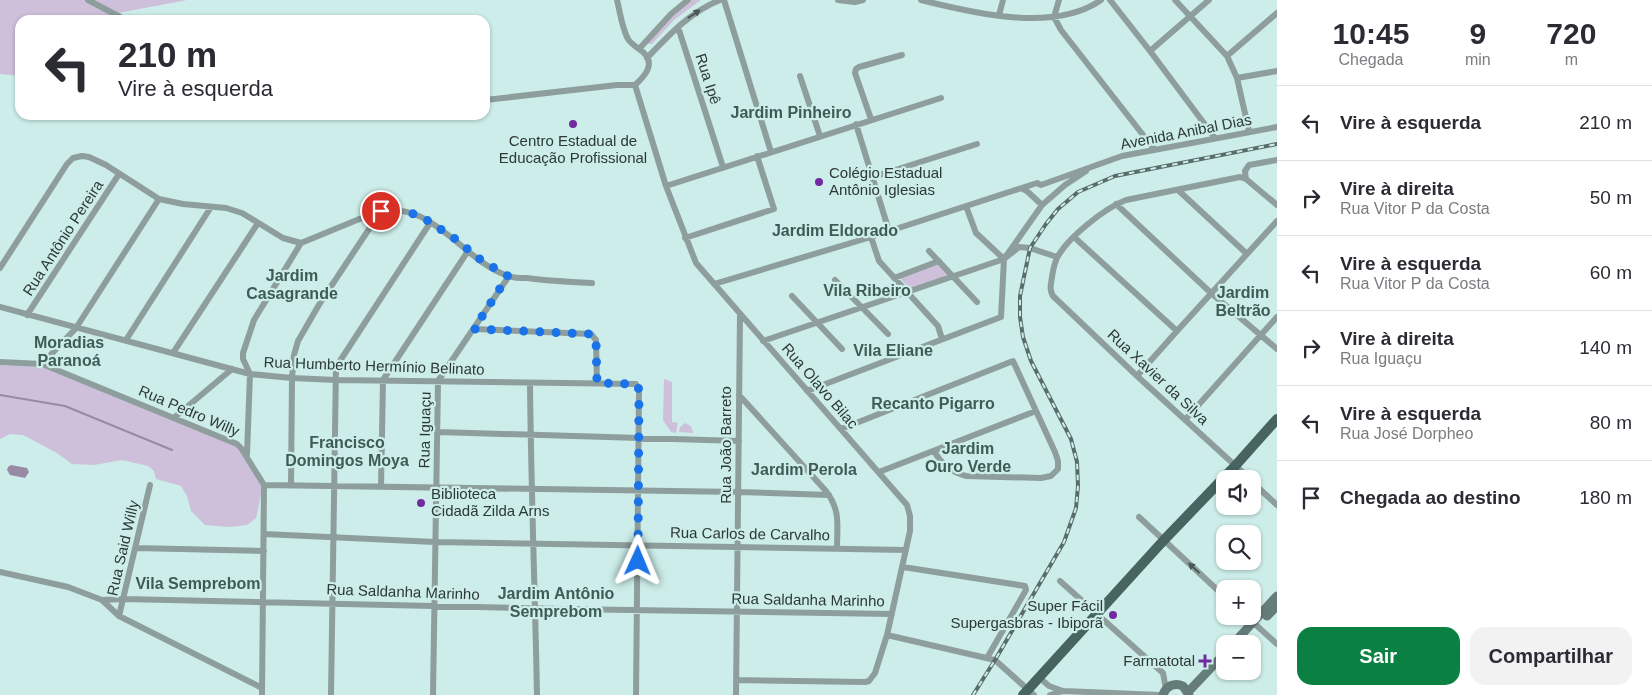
<!DOCTYPE html>
<html lang="pt">
<meta charset="utf-8">
<style>
:root{--surface:#fff;--page:#f2f2f3;--text:#2b2b33;--muted:#7c7c81;--line:#e1e1e2;--accent:#0b8043}
body{margin:0;font-family:Helvetica,sans-serif;background:var(--page);color:var(--text);height:100vh;display:flex;flex-direction:column;font-size:19px;white-space:nowrap}
*{box-sizing:border-box;margin:0}
p{font-size:16px;color:var(--muted)}
.icon{flex:none;width:28px;height:28px;fill:none;stroke:currentColor;stroke-width:2;stroke-linecap:round;stroke-linejoin:round}
.map{position:relative;flex:1;overflow:hidden}
.drawer{display:flex;flex-direction:column;background:var(--surface);width:375px}
.drawer>*{flex:none}
.guide{position:absolute;left:15px;top:15px;width:475px;height:105px;border-radius:15px;box-shadow:0 1px 4px #0004;background:#fff;color:var(--text);overflow:hidden}
.controls{position:absolute;left:1216px;top:470px;display:grid;gap:10px}
.controls a{display:grid;place-items:center;width:45px;height:45px;border-radius:10px;background:var(--surface);box-shadow:0 1px 4px #0004;font-size:25px}
.pin{position:absolute;display:grid;place-items:center;width:42px;height:42px;color:#fff;margin:-21px;border:2px solid #fff;border-radius:50%;box-shadow:0 1px 5px #0007}
.me{position:absolute;width:55px;margin:-28px;rotate:1deg;stroke-linejoin:round;filter:drop-shadow(0 0 4px #0008)}
.turn{display:flex;align-items:center;gap:18px;height:105px;padding:0 20px;font-size:22px}
.turn .icon{width:65px;height:65px;stroke-width:2.5}
.turn b{display:block;font-size:35px;line-height:42px}
.eta{display:flex;justify-content:space-evenly;align-items:center;height:85px;text-align:center}
.eta b{font-size:30px;font-weight:600;line-height:35px}
.cta{display:flex;gap:10px;margin-top:auto;padding:10px 20px}
.cta a{flex:1;height:58px;border-radius:15px;background:var(--accent);color:#fff;font-size:20px;font-weight:600;line-height:58px;text-align:center}
.cta a+a{background:var(--page);color:var(--text)}
ul{padding:0;list-style:none}
li{display:flex;align-items:center;gap:15px;height:75px;padding:0 20px;border-top:1px solid var(--line)}
li div{flex:1}
li b{display:block;font-size:19px}
li em{font-style:normal}
main{display:flex;flex:1;min-height:0}
.map>svg:first-child{display:block}
.green{fill:#cec0da}
.water{fill:#978aa4}
.lines{fill:none;stroke-linecap:round;stroke-linejoin:round}
.stream{stroke:#978aa4;stroke-width:2}
.street{stroke:#8e9e9c;stroke-width:6}
.secondary{stroke:#657c79;stroke-width:9}
.primary{stroke:#476461;stroke-width:10}
.rail-casing{stroke:#5a6c6a;stroke-width:4}
.rail{stroke:#ccede9;stroke-width:2;stroke-dasharray:5.5;stroke-linecap:butt}
.oneway{fill:#495755}
.route{stroke:#1a73e8;stroke-width:9;stroke-dasharray:0 16.2}
.poi-dot{fill:#722b9f;stroke:#ccede9;stroke-width:2}
.labels{text-anchor:middle;stroke-width:4.5;stroke-linejoin:round;paint-order:stroke}
.street-label{font-size:15px;fill:#2c3937;stroke:#ccede9}
.poi-label{font-size:15px;fill:#2c3937;stroke:#ccede9;text-anchor:start}
.neighbourhood-label{font-size:16px;font-weight:bold;fill:#3e5b57;stroke:#ccede9}
</style>
<main>
<div class="map">
<svg width="1277" height="695" viewBox="0 0 1277 695">
<rect width="100%" height="100%" fill="#ccede9"/>
<path class="green" d="M0 0H187L113 14 123 20H20V76L0 74Z
M692 0H701L674 20 652 44H649L648 43 672 15Z
M937 264 949 275 910 289 900 278Z
M0 365 41 367 237 444 263 485 256 518 247 525 230 527 205 525 191 511 187 496 181 486 156 479 154 471 148 466 122 460 94 465 72 464 57 453 23 435 10 434 0 439Z
M664 379 672 382V422L678 423 676 433 671 432 663 420Z
M685 423 691 426 693 433 679 432 680 427Z"/>
<path class="water" d="M11 465 27 468 29 472 25 478 10 475 7 470 8 467Z"/>
<g class="lines">
<path class="stream" d="M0 395 65 406 172 450"/>
<path class="street" d="M88 0 126 20
M617 0C620 12 622 28 628 39 631 44 638 48 643 52 656 64 645 76 635 85
M724 0 771 152
M838 0 855 2 863 0
M921 0C973 13 1054 33 1101 0
M1059 0 1054 17 1061 30 1154 149
M1110 0 1150 51 1215 138
M1175 0 1227 56 1237 78 1249 131
M999 15 1003 0
M678 27 723 167
M639 49 671 14 688 0
M1150 51 1209 0
M1227 56 1277 13
M647 58C669 35 690 12 720 0
M800 76 820 136
M1237 78 1277 71
M635 85 666 186 696 263 907 505 910 516V531L887 635 875 673 869 681 865 682 736 680
M485 100 617 85H635
M871 119 855 73 856 69 859 67 902 55
M856 124 889 231
M873 177 977 144
M1246 179 1245 171 1249 165 1277 160
M666 186 941 98
M1023 189 1028 192 1042 205
M1178 190 1247 254
M1116 204 1211 293 1277 349
M966 206 976 233 1004 259
M871 237 879 261 938 326 942 339
M1074 237 1177 331
M685 238 774 209 757 156
M929 251 977 302
M0 268 67 164 73 158 82 156 89 157 106 165 159 199 183 204 226 208 242 213 283 238 301 243 374 213C431 196 461 260 508 276 514 278 521 278 527 278 549 281 570 282 592 283
M894 278 939 261
M835 280 888 334
M714 284 871 237 1037 183 1041 185 1122 156 1277 127
M792 296 842 349
M0 307 250 374 292 378 336 380 636 384 639 391 636 695
M27 315 119 174
M474 329 591 334 596 340 597 383
M126 340 211 207
M763 341 1004 259 1019 247 1030 248 1057 257
M173 353 258 223
M0 362 42 364 237 444 241 448 264 485 262 695
M42 364 76 328 159 199
M1137 376 1177 331 1277 221
M530 383C531 487 535 591 537 695
M807 391 1001 317 1004 259 1042 205 1065 185 1086 171
M739 395 826 491C841 511 837 525 837 548
M175 417 232 369
M1185 420 1277 317
M841 429 1013 361 1055 452 1058 461V469L1051 476 1041 478 966 476C951 472 942 465 934 451
M438 432 739 441
M247 454 250 374 243 359V353L254 320 301 243
M879 472 1036 411
M1250 479 1137 376 1053 296C1049 290 1051 284 1052 277 1053 271 1054 264 1057 258 1067 238 1105 208 1126 200L1240 177 1246 179 1277 205
M1252 482 1277 505
M264 485 739 492 829 495
M291 486 292 378 294 355 298 341 320 303 381 211
M381 487 383 380 468 251
M1139 517 1225 597
M264 534 435 542 906 550
M135 548 264 551
M903 567 1025 586 1026 590 987 658
M0 572 68 587 102 600 119 616 262 688
M1060 581 1163 673 1166 689
M102 600 124 599 563 609 892 614
M119 616 150 485
M1246 616 1277 644
M887 635 995 660 1034 695
M1040 678 1049 686 1063 691 1160 695
M331 695 336 367 430 223
M433 695 438 381 509 276
M736 695 740 315
M1050 695 1063 691"/>
<path class="secondary" d="M1267 616 1277 606
M1233 644 1277 596
M1188 692 1225 653
M1163 695C1166 686 1174 682 1183 686L1189 695"/>
<path class="primary" d="M1023 695 1164 540 1236 465 1277 419"/>
<g class="rail-casing">
<path id="rail" d="M973 695 995 660 1064 542 1076 508 1078 486 1077 462 1071 439 1031 361 1023 337 1020 317V296L1030 248 1046 224 1058 209 1078 192 1115 176 1277 144"/>
</g>
<use href="#rail" class="rail"/>
</g>
<defs><path id="oneway-solid" d="M-6-.8H1V-3.2L6.5 0L1 3.2V.8H-6Z" transform="scale(1.25)"/></defs>
<g class="oneway">
<use href="#oneway-solid" transform="translate(694 14) rotate(-34)"/>
<use href="#oneway-solid" transform="translate(1194 568) rotate(-137)"/>
</g>
<g class="lines">
<path class="route" d="M381 211H405L422 217 454 238 481 260 508 276 474 329 591 334 596 340 597 383 632 384 638 386 639 391 638 561"/>
</g>
<g class="poi-dot">
<circle cx="573" cy="124" r="5"/>
<circle cx="819" cy="182" r="5"/>
<circle cx="421" cy="503" r="5"/>
<circle cx="1113" cy="615" r="5"/>
<path d="M1202.5 653.5h5v5h5v5h-5v5h-5v-5h-5v-5h5z"/>
</g>
<g class="labels">
<g class="street-label">
<text transform="translate(708 79) rotate(72)" y="5">Rua Ipê</text>
<text transform="translate(1186 132) rotate(-11)" y="5">Avenida Anibal Dias</text>
<text transform="translate(63 238) rotate(-57)" y="5">Rua Antônio Pereira</text>
<text transform="translate(374 366) rotate(2)" y="5">Rua Humberto Hermínio Belinato</text>
<text transform="translate(1158 377) rotate(43)" y="5">Rua Xavier da Silva</text>
<text transform="translate(820 386) rotate(49)" y="5">Rua Olavo Bilac</text>
<text transform="translate(189 411) rotate(23)" y="5">Rua Pedro Willy</text>
<text transform="translate(425 430) rotate(-89)" y="5">Rua Iguaçu</text>
<text transform="translate(726 445) rotate(-90)" y="5">Rua João Barreto</text>
<text transform="translate(750 534) rotate(1)" y="5">Rua Carlos de Carvalho</text>
<text transform="translate(123 548) rotate(-77)" y="5">Rua Said Willy</text>
<text transform="translate(403 592) rotate(2)" y="5">Rua Saldanha Marinho</text>
<text transform="translate(808 600) rotate(1)" y="5">Rua Saldanha Marinho</text>
</g>
<g class="poi-label">
<text x="573" y="146" text-anchor="middle">Centro Estadual de<tspan x="573" dy="17">Educação Profissional</tspan></text>
<text x="829" y="178">Colégio Estadual<tspan x="829" dy="17">Antônio Iglesias</tspan></text>
<text x="431" y="499">Biblioteca<tspan x="431" dy="17">Cidadã Zilda Arns</tspan></text>
<text x="1103" y="611" text-anchor="end">Super Fácil<tspan x="1103" dy="17">Supergasbras - Ibiporã</tspan></text>
<text x="1195" y="666" text-anchor="end">Farmatotal</text>
</g>
<g class="neighbourhood-label">
<text x="791" y="118">Jardim Pinheiro</text>
<text x="835" y="236">Jardim Eldorado</text>
<text x="292" y="281">Jardim<tspan x="292" dy="18">Casagrande</tspan></text>
<text x="867" y="296">Vila Ribeiro</text>
<text x="1243" y="298">Jardim<tspan x="1243" dy="18">Beltrão</tspan></text>
<text x="69" y="348">Moradias<tspan x="69" dy="18">Paranoá</tspan></text>
<text x="893" y="356">Vila Eliane</text>
<text x="933" y="409">Recanto Pigarro</text>
<text x="347" y="448">Francisco<tspan x="347" dy="18">Domingos Moya</tspan></text>
<text x="968" y="454">Jardim<tspan x="968" dy="18">Ouro Verde</tspan></text>
<text x="804" y="475">Jardim Perola</text>
<text x="198" y="589">Vila Semprebom</text>
<text x="556" y="599">Jardim Antônio<tspan x="556" dy="18">Semprebom</tspan></text>
</g>
</g>
</svg>
<div class="controls">
<a><svg class="icon" aria-label="sound" viewBox="0 0 24 24"><path d="M4 9h4l5-4v14l-5-4H4zM17 9q2 3 0 6"/></svg></a>
<a><svg class="icon" aria-label="search" viewBox="0 0 24 24"><circle cx="10" cy="10" r="6"/><path d="M15 15l6 6"/></svg></a>
<a>+</a>
<a>−</a>
</div>
<div class="pin" style="left:381px;top:211px;background:#d93025"><svg class="icon" aria-label="arrive" viewBox="0 0 24 24"><path d="M6 21V4h12l-3 4 3 4H6"/></svg></div>
<svg class="me" style="left:638px;top:561px" viewBox="-20 -20 40 40"><path d="M0-17L14 15 0 8-14 15z" fill="#1a73e8" stroke="#fff" stroke-width="4"/></svg>
<div class="guide">
<div class="turn"><svg class="icon" aria-label="left" viewBox="0 0 24 24"><path d="M17 20v-9H6M10 6l-5 5 5 5"/></svg><div><b>210 m</b>Vire à esquerda</div></div>
</div>
</div>
<section class="drawer">
<div class="eta">
<div><b>10:45</b><p>Chegada</p></div>
<div><b>9</b><p>min</p></div>
<div><b>720</b><p>m</p></div>
</div>
<ul>
<li><svg class="icon" aria-label="left" viewBox="0 0 24 24"><path d="M17 20v-9H6M10 6l-5 5 5 5"/></svg><div><b>Vire à esquerda</b></div><em>210 m</em></li>
<li><svg class="icon" aria-label="right" viewBox="0 0 24 24"><path d="M7 20v-9h11M14 6l5 5-5 5"/></svg><div><b>Vire à direita</b><p>Rua Vitor P da Costa</p></div><em>50 m</em></li>
<li><svg class="icon" aria-label="left" viewBox="0 0 24 24"><path d="M17 20v-9H6M10 6l-5 5 5 5"/></svg><div><b>Vire à esquerda</b><p>Rua Vitor P da Costa</p></div><em>60 m</em></li>
<li><svg class="icon" aria-label="right" viewBox="0 0 24 24"><path d="M7 20v-9h11M14 6l5 5-5 5"/></svg><div><b>Vire à direita</b><p>Rua Iguaçu</p></div><em>140 m</em></li>
<li><svg class="icon" aria-label="left" viewBox="0 0 24 24"><path d="M17 20v-9H6M10 6l-5 5 5 5"/></svg><div><b>Vire à esquerda</b><p>Rua José Dorpheo</p></div><em>80 m</em></li>
<li><svg class="icon" aria-label="arrive" viewBox="0 0 24 24"><path d="M6 21V4h12l-3 4 3 4H6"/></svg><div><b>Chegada ao destino</b></div><em>180 m</em></li>
</ul>
<div class="cta"><a>Sair</a><a>Compartilhar</a></div>
</section>
</main>
